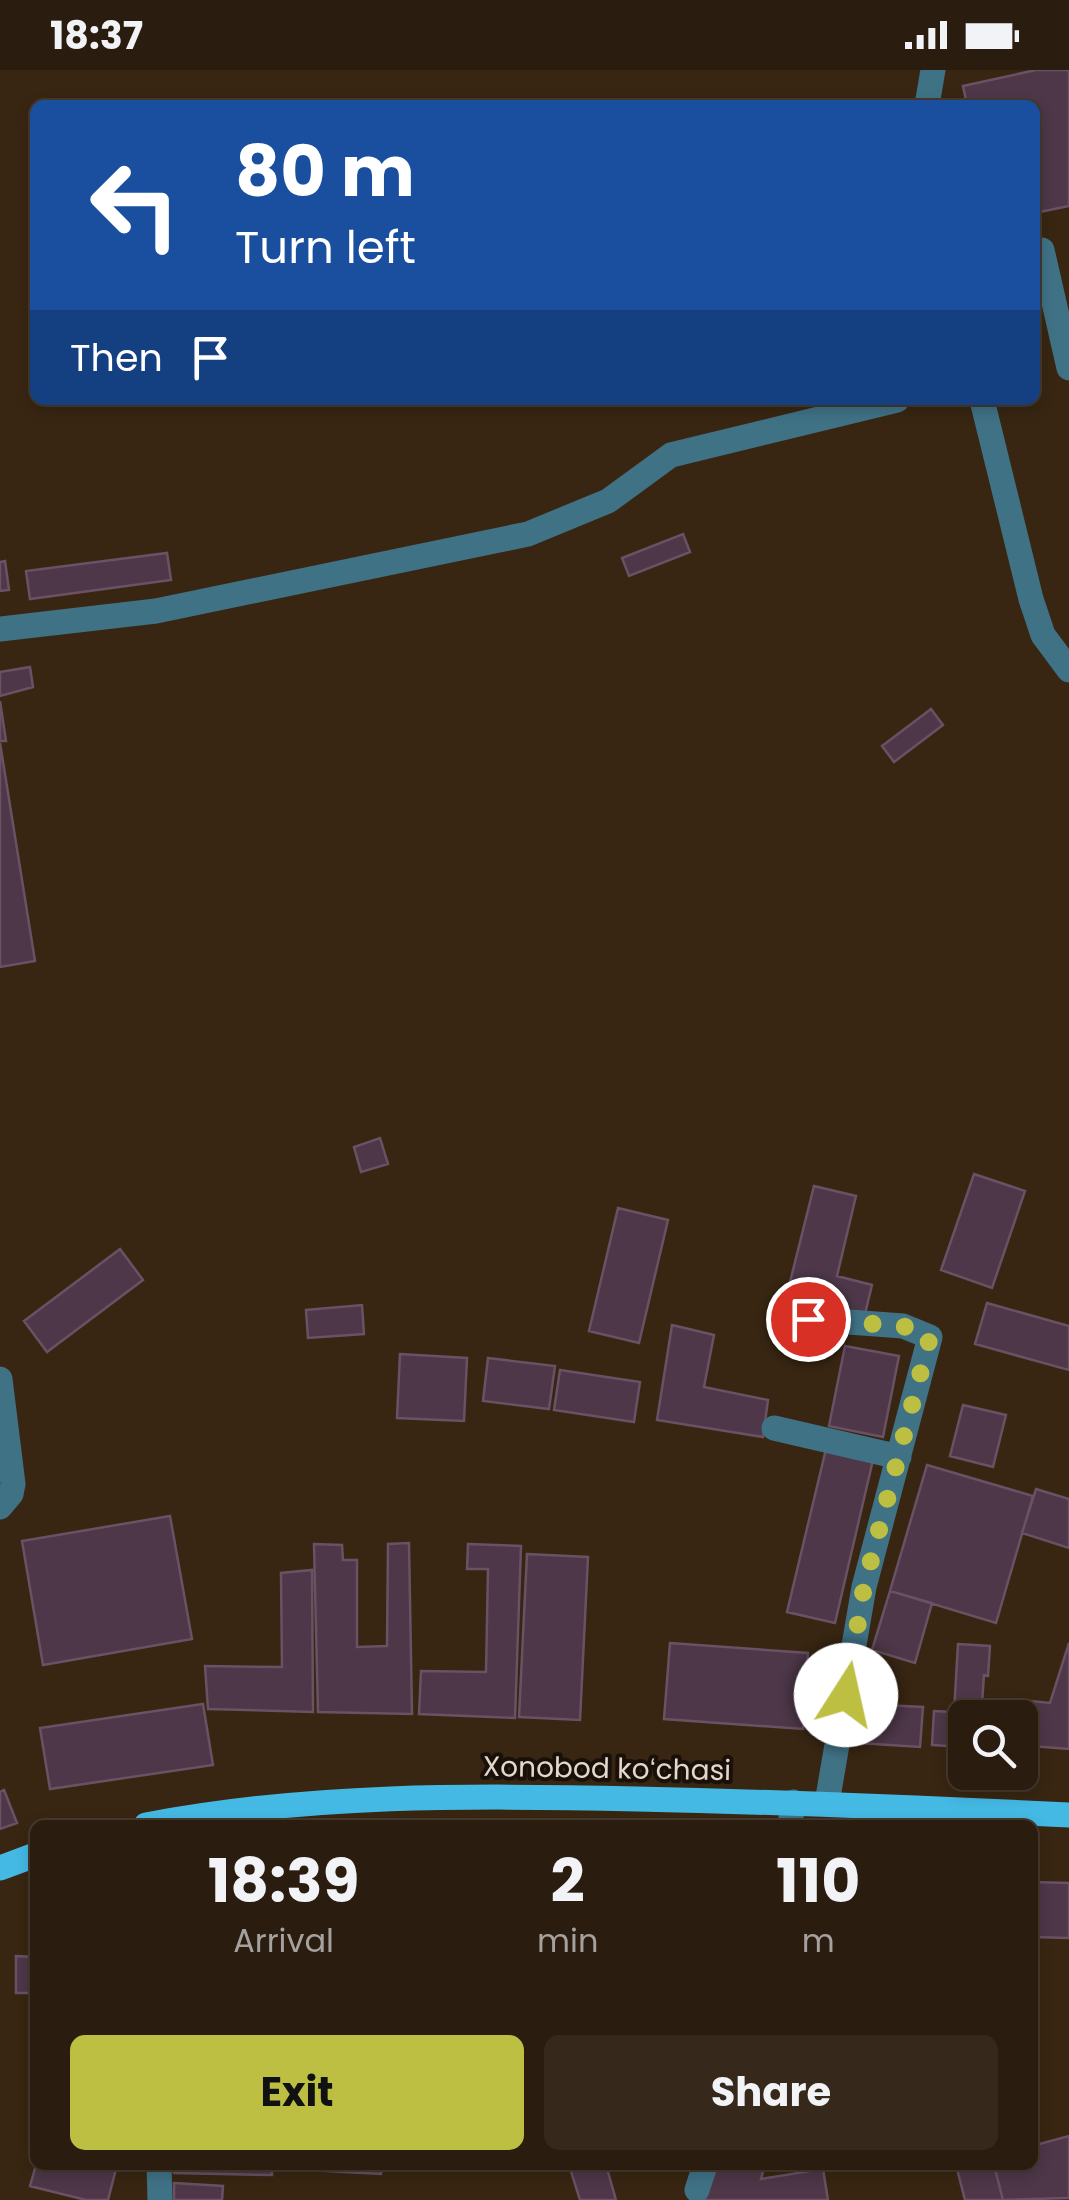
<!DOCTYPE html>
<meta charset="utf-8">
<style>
:root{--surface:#2a1c0e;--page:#36291c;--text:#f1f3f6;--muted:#a5a19e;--line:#463a2e;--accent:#bdbf43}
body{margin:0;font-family:Poppins,sans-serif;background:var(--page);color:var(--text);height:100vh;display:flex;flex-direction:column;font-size:38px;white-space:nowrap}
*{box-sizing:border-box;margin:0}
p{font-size:32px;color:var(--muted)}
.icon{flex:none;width:55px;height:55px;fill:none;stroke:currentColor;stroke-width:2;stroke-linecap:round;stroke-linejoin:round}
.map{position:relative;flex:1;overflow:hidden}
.drawer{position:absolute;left:30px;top:1750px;width:1008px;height:350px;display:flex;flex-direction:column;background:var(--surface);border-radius:15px;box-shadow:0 5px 15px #0003,0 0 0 2px var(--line)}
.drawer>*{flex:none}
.banner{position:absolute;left:30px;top:30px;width:1010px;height:305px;border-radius:15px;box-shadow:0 5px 15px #0003,0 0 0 2px var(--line);background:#1a4fa0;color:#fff;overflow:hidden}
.controls{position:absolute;left:948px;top:1630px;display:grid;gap:20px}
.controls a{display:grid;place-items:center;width:90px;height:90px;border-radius:15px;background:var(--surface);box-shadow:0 5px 15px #0003,0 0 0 2px var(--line);font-size:50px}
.pin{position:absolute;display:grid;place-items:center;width:85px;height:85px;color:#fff;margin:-42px;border:5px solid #fff;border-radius:50%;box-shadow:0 2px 10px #0007}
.me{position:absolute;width:110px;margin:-55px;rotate:10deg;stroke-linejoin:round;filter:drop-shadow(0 0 8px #0008)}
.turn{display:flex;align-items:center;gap:35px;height:210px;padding:0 40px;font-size:45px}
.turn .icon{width:130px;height:130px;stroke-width:2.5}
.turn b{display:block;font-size:70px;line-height:85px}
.then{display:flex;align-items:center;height:95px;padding:0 40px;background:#0003;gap:20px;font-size:38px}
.eta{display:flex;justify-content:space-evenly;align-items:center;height:170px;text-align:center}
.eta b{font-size:60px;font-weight:700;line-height:70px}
.button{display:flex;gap:20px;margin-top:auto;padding:20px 40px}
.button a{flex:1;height:115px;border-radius:15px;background:var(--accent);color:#111;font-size:40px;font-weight:700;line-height:115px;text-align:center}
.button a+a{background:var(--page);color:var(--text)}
.status{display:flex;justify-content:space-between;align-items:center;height:70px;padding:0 50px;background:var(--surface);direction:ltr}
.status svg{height:28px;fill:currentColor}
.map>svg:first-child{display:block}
.building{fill:#4d3748;stroke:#6a5164;stroke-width:2.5}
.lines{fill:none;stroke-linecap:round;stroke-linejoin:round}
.minor{stroke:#407286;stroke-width:25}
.major{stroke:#44b9e4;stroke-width:25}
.route{stroke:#bdbf43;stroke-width:18;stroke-dasharray:0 32.4}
.labels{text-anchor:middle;stroke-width:8;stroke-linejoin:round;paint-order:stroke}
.street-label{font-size:28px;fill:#e4d7cb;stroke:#191109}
</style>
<div class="status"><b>18:37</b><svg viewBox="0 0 49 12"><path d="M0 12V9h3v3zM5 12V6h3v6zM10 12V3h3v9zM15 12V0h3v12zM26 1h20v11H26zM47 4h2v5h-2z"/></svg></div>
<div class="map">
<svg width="1069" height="2130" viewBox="0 0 1069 2130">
<rect width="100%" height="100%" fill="#382612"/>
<path class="building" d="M1036 0H1069V136L1035 143V35H967L963 16Z
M683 464 690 482 629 506 622 488Z
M167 483 171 510 30 529 26 501Z
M5 491 9 520 0 521V492Z
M30 597 33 617 0 626V602Z
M0 631 6 671H0Z
M931 639 943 655 894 692 882 676Z
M0 673 35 891 0 897Z
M380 1068 388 1094 361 1102 354 1077Z
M974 1104 1025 1121 992 1218 941 1200Z
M814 1116 856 1126 837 1206 872 1215 864 1248 786 1228Z
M618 1138 668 1150 639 1273 589 1261Z
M120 1179 143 1210 47 1282 24 1251Z
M987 1233 1069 1256V1300L975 1274Z
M362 1235 364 1264 308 1268 306 1240Z
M672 1255 714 1265 704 1317 768 1330 763 1367 657 1350Z
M845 1276 899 1286 883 1367 829 1356Z
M400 1284 467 1288 464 1351 397 1348Z
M488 1288 555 1296 549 1339 483 1331Z
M560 1300 640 1312 634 1352 554 1340Z
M963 1335 1006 1345 993 1397 950 1386Z
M826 1379 873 1390 835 1553 787 1542Z
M927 1395 1033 1426 996 1553 890 1521Z
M1036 1419 1069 1429V1478L1022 1463Z
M170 1446 192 1569 43 1595 22 1471Z
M409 1473 412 1644 318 1642 314 1474 342 1475 343 1490H357V1577L387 1576 388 1474Z
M468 1474 521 1476 515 1648 419 1644 421 1601 486 1602 488 1499H467Z
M527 1484 588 1487 580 1650 519 1647Z
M312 1500 313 1642 208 1639 205 1596 282 1597 281 1503Z
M890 1521 932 1533 915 1593 872 1580Z
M670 1573 808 1583 803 1659 664 1649Z
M1069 1573V1679L1020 1675V1650L1029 1651 1031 1631 1050 1633Z
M958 1574 990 1576 988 1606 984 1605 981 1648H965V1677L932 1675 934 1641 954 1642Z
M203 1634 213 1695 50 1719 40 1658Z
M862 1634 923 1637 920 1677 859 1673Z
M4 1720 17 1753 0 1759V1722Z
M1032 1812 1069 1813V1868L1032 1867Z
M16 1886 35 1887V1923H16Z
M1069 2066V2128L1003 2130 994 2095H1032V2076Z
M36 2095H100L116 2099 108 2130H86L30 2116Z
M174 2095H272V2105L174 2103Z
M308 2095H382L381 2104 308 2100Z
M569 2095H606L616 2130H580Z
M718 2095H765L761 2109 823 2099 828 2130H704Z
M956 2095H994L1003 2130H965Z
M174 2113 223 2116 222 2130H174Z"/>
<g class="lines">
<path class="minor" d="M927 35 933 0
M1042 180 1069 298
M982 330 1031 529 1043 565 1069 600
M0 559 156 541 528 464 608 431 671 385 897 330
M808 1249 903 1256 930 1267 864 1517 827 1733
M0 1309 13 1414 11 1424 0 1437
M774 1358 899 1387
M790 1755 793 1732
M159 2095 160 2130
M697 2120 705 2095"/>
<path class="major" d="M146 1755C308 1724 472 1725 637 1729 781 1732 925 1738 1069 1745
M0 1798 35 1785"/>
</g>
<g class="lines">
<path class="route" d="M808 1249 903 1256 930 1267 864 1517 846 1625"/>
</g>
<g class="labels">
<g class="street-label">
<text transform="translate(607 1698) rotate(1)" y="10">Xonobod koʻchasi</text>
</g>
</g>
</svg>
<div class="controls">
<a><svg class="icon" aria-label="search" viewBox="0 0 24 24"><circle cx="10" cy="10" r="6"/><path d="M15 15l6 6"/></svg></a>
</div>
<div class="pin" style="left:808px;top:1249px;background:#d93025"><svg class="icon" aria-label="arrive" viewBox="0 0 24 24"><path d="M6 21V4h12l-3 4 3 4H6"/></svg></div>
<svg class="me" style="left:846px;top:1625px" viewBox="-20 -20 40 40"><circle r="19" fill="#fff"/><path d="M0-13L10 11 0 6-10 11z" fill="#bdbf43"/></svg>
<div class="banner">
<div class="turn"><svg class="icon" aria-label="left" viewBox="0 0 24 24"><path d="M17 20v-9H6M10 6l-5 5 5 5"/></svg><div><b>80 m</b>Turn left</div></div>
<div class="then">Then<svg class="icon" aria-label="arrive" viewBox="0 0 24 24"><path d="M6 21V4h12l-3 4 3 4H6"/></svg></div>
</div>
<section class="drawer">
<div class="eta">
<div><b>18:39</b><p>Arrival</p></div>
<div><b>2</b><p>min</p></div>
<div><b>110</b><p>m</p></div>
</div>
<div class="button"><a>Exit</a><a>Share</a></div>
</section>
</div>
